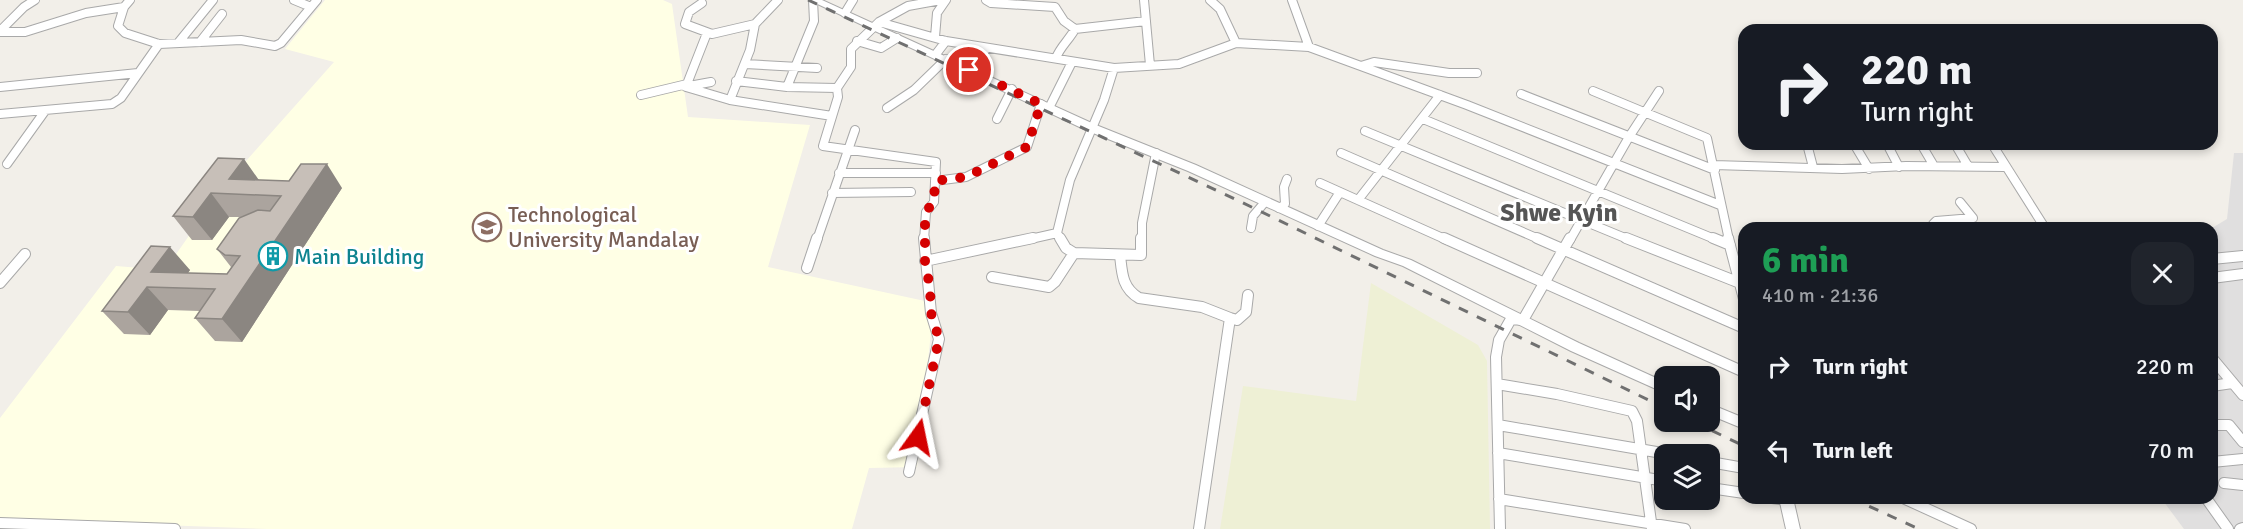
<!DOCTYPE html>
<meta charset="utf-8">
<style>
:root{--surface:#171b24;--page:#20242c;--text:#f1f3f6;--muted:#9ea1a6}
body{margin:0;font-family:Signika,sans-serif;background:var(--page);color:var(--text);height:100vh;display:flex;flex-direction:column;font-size:22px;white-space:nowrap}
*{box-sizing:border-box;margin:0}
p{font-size:20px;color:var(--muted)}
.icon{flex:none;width:33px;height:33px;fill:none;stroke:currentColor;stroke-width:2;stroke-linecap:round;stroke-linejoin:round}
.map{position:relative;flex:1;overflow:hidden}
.panel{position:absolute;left:1738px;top:222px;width:480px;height:282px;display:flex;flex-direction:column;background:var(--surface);border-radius:18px;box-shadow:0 3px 9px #0003}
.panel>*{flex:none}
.banner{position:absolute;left:1738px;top:24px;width:480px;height:126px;border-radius:18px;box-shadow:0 3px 9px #0003;background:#171b24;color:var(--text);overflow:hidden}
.tools{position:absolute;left:1654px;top:366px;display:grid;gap:12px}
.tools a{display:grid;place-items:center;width:66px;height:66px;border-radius:12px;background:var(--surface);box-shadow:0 3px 9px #0003;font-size:30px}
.pin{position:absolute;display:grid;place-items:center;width:51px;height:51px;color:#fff;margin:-26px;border:3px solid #fff;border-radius:50%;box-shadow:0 2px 6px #0007}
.me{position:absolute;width:66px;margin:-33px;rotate:12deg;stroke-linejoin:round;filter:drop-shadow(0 0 4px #0008)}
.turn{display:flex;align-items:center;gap:21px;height:126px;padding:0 24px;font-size:27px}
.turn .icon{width:78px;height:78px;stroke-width:2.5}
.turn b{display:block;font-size:42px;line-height:51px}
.round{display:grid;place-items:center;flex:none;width:63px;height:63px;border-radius:18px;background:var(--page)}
.overview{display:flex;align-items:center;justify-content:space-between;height:102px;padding:0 24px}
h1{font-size:36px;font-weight:700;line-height:45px;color:#1e9e55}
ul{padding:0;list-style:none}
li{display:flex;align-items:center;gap:18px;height:84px;padding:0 24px}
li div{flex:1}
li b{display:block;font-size:22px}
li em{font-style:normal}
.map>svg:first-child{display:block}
.residential{fill:#e0dfdf}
.education{fill:#ffffe5}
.farmland{fill:#eef0d5}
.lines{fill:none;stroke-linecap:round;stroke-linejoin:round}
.minor-far1-casing{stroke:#a9a9a9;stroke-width:10}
.minor-casing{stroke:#a9a9a9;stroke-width:12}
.tertiary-casing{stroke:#a9a9a9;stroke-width:2}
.minor-far1{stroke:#fff;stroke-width:8}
.minor{stroke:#fff;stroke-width:10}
.tertiary{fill:#fff;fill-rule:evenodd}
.rail{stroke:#707070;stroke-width:3;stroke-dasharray:10 10;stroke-linecap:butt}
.wall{fill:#aba49e}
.shaded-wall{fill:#8b8681}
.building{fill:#c7bfb8;stroke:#8b8681;stroke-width:1.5}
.route{stroke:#d40000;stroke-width:10;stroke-dasharray:0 18}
.labels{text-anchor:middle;stroke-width:6;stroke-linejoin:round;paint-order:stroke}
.education-label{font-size:22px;fill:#785e54;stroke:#fff;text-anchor:start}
.culture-label{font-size:22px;fill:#0d838f;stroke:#fff;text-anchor:start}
.quarter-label{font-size:26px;font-weight:bold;fill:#555;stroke:#fff}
</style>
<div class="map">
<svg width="2243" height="529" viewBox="0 0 2243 529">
<rect width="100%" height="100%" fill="#f2efe9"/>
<path class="residential" d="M2234 153H2243V529H2184L2161 498H2212V228L2227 219Z"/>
<path class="education" d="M325 0H663L672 4 688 117 810 125 768 267 934 303 917 467 869 468 852 529H268L0 519V418L116 266 165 270 223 187 334 62 285 49Z"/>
<path class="farmland" d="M1371 283 1478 345 1487 361 1490 529H1220L1243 386 1356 401Z"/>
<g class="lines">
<g class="minor-far1-casing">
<path id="minor-far1" d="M130 0 124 7 118 26 125 33 159 44 241 40 275 46 281 43 317 0
M294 0 311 7
M986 0 991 3 1055 7 1064 21 1075 29
M1144 0 1150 65
M1210 0 1220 9 1236 43
M1292 0 1309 47
M702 3 689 12 685 24 712 34 755 24
M845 13 853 0
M879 22 946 41 1114 68 1179 64 1236 43 1309 47 1467 105 1720 205
M0 31 24 7 35 0
M0 32H25L86 13 124 7
M935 37 937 13 946 0
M857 41 881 48 897 38
M200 42 222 14
M178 43 213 0
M936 54 946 41
M1056 58C1060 47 1069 40 1075 29L1146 21
M745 64 817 68
M1361 66 1374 62 1449 73H1477
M969 70 987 48
M736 81 787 87 837 88
M687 84 707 33
M689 86 711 82
M0 87 138 73
M787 87 814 21 813 0
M1593 91 1707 138 1729 240
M1521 94 1715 170
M641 95 687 84 686 87 730 100 832 116
M730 100 750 50 755 24 778 0
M887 108 914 90 946 59
M1049 108 1072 62
M0 114 112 104 121 98 159 44
M997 119 1012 89
M1423 119 1717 240
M1365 131 1630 240
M1807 144 1813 167
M1854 144 1869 169
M1887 144 1899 167
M1921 144 1934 166
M1955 144 1968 166
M1992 144 2045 228
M1341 153 1541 240
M7 164 45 111
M1714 165 1842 169 1906 166 2005 167
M839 173H936
M935 181 966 177 1027 147 1041 104
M1320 183 1447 240
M832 193 911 192
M1358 200 1440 95
M1279 208 1285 204 1284 187 1287 179
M1318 226 1340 192
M1251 228 1253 216 1265 202
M1934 228 1933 224 1936 221 1973 218 1960 202
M817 240 855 130
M924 240 926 212 934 202 936 162 823 146 838 97 837 88 851 67V49L879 22 908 6 941 0
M1026 240 1057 233
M1061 240 1057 233 1070 180 1104 100 1114 68
M1142 240V223L1156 153
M1570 240 1629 137 1659 91"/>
</g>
<g class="minor-casing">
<path id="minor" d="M1060 238 1066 248 1074 253 1141 255V238
M1444 238 1744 372
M1537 238 1744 328
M1626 238 1740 283
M1713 238 1730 245
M1728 238 1744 299
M1120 255C1122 273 1122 288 1139 298L1202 307 1230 318 1199 529
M2212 259 2243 256
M925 261 1033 238
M807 268 817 238
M992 277 1049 287 1055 282 1074 253
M2212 278 2243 274
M0 283 25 254
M1230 318 1237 320 1246 312 1248 295
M2212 358 2243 395
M1497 384 1557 394 1632 411 1637 421 1652 529
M2212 386 2232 383
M1498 425 1668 454
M2212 425H2229L2243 442
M1498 453 1665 481
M1710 462 1744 468
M2212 462 2243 459
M909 472 939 339 931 313 924 238
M2224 483 2243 485
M1710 488 1744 493
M1772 498 1787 500
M1903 498 1971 529
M2206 498 2228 529
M1499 499 1685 529
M0 523 175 529
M1500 529 1496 357 1499 340 1511 319 1523 320 1570 238
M2240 529 2243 528"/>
</g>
<g class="tertiary-casing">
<path id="tertiary" d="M809 0H822L1096 125 1196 165 1383 250 1411 260 1579 343 1665 382V393L1571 351 1403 266 1375 256 1188 171 1088 131Z
M1710 404 1744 418V429L1710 415Z
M1779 498H1793L1800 529H1786Z"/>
</g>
<use href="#minor-far1" class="minor-far1"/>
<use href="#minor" class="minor"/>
<use href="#tertiary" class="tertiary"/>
<path class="rail" d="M808 0 1235 199 1665 408
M1694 422 1744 446
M1851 498 1919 529"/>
</g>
<path class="wall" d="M218 158 259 180 342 188 242 342 215 341 195 318 200 311 168 310 150 335 124 334 102 311 151 246 190 270 188 273 227 274 231 267 217 249 241 217H229L212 240H192L173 216Z"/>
<path class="shaded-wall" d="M244 159 261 183 229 179Z
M327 164 342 188 242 342 222 319Z
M211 193 229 217 212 240 193 217Z
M170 247 190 270 177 288 151 272Z
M147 287 168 310 150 335 128 312Z"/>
<path class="building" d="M218 158 244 159 229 179 289 181 301 164H327L222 319 195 318 215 289 147 287 128 312 102 311 151 246 170 247 151 272 227 274 240 256 225 255 217 249 239 218 258 210 270 211 281 196 211 193 193 217 173 216Z"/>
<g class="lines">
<path class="route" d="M918 437 939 339 931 313 930 288 925 261V218L928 209 934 202 935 181 966 177 1027 147 1041 104 969 70"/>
</g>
<defs>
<g id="university-ring" transform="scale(1.5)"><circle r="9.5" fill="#fff" stroke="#8d6e63" stroke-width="1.5"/><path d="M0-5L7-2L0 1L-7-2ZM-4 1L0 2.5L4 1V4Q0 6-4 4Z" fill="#8d6e63"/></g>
<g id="building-ring" transform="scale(1.5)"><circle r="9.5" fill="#fff" stroke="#0f9aa8" stroke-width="1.5"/><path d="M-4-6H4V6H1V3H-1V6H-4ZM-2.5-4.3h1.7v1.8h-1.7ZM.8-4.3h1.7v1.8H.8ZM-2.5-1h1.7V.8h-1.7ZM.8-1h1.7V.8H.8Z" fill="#0f9aa8"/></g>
</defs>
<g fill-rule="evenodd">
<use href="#university-ring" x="487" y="227"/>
<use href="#building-ring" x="273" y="256"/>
</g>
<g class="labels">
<g class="education-label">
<text x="508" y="222">Technological<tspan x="508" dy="25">University Mandalay</tspan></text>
</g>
<g class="culture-label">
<text x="294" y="264">Main Building</text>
</g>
<g class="quarter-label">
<text x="1559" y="221">Shwe Kyin</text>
</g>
</g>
</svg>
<div class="tools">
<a><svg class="icon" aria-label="sound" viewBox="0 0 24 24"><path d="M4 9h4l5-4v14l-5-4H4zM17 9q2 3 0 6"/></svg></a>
<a><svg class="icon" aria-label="layers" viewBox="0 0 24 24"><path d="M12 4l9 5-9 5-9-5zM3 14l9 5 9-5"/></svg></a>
</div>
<div class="pin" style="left:969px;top:70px;background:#d93025"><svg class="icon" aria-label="arrive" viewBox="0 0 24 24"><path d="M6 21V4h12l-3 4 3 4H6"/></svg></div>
<svg class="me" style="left:918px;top:437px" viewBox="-20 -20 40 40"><path d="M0-17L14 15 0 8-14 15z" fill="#d40000" stroke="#fff" stroke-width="4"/></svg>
<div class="banner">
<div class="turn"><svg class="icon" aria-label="right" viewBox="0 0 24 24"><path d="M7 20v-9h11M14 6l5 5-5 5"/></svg><div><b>220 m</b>Turn right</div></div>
</div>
<section class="panel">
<div class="overview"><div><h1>6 min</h1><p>410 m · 21:36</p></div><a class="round"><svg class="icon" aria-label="close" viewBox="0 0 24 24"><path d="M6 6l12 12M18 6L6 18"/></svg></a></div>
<ul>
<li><svg class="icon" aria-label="right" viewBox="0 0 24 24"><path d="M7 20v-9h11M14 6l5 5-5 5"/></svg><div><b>Turn right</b></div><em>220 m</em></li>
<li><svg class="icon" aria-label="left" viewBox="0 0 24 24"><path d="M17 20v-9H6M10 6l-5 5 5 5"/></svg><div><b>Turn left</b></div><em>70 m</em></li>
</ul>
</section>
</div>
